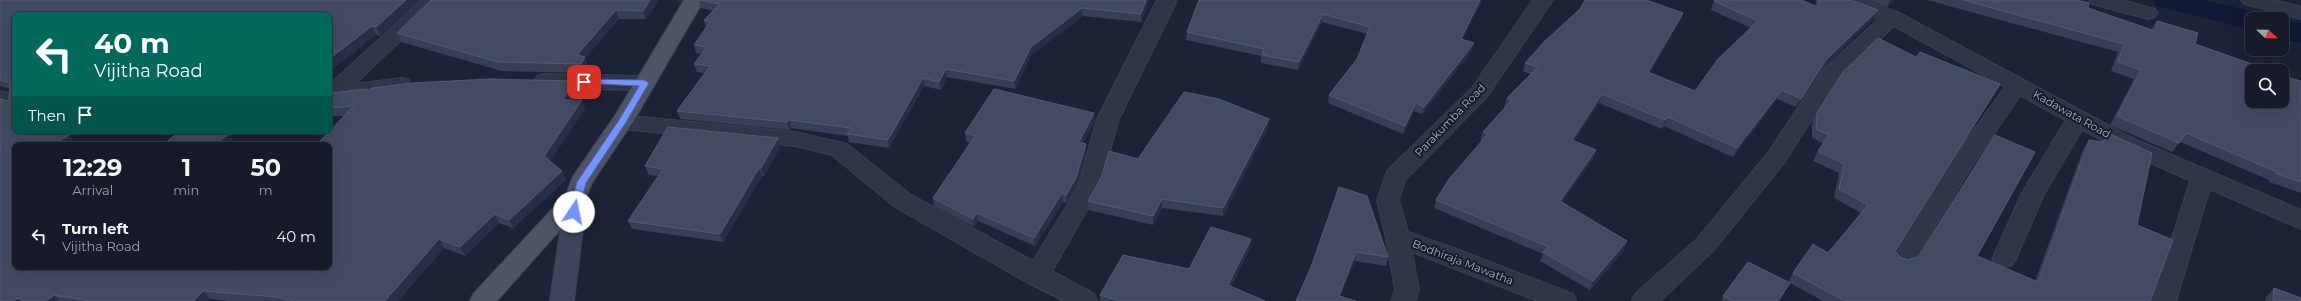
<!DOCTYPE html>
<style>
:root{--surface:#161a29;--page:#1f2331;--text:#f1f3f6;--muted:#9ea1a8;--line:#353846}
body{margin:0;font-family:Montserrat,sans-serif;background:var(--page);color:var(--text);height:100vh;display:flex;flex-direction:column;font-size:15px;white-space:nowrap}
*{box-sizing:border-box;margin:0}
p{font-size:13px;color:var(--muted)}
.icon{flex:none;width:22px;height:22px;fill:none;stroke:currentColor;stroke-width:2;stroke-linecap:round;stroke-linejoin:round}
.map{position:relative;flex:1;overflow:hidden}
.sheet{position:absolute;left:12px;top:142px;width:320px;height:128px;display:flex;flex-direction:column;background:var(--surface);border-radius:8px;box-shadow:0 4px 16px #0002,0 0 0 1px var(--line)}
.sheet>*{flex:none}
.hud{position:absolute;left:12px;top:12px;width:320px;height:122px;border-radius:8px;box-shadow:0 4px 16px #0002,0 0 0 1px var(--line);background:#00695c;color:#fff;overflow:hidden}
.needle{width:26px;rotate:112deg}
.buttons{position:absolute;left:2245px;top:12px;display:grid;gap:8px}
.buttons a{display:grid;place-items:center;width:44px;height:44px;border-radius:8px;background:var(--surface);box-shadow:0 4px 16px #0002,0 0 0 1px var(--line);font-size:20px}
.pin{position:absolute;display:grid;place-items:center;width:34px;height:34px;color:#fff;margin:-17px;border-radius:8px;box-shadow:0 2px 6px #0006}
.me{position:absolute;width:44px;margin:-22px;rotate:11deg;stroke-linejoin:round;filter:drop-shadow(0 0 3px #0008)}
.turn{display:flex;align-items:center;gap:14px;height:84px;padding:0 16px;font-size:18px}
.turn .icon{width:52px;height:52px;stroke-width:2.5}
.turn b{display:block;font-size:28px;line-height:34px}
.then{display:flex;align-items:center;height:38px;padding:0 16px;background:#0003;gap:8px;font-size:15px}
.eta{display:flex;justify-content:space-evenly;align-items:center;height:68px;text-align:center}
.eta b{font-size:24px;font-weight:700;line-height:28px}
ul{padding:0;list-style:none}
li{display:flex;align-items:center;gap:12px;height:52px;padding:0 16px}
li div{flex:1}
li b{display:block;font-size:15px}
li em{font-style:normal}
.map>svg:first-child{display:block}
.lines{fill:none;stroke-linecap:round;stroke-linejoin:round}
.canal{fill:#101934;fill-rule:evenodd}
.minor-casing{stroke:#393f51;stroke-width:2}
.tertiary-casing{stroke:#393f51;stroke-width:2}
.secondary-casing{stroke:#393f51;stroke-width:2}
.primary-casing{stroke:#393f51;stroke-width:2}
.minor{fill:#303647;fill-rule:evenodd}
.tertiary{fill:#303647;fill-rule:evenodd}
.secondary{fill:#3e445b;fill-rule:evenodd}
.primary{fill:#4e5468;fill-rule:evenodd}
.wall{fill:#373e56}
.shaded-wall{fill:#272e45}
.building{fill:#434b62;stroke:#535a72}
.route{fill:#7592ff;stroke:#4c5fa6}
.labels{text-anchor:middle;stroke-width:4;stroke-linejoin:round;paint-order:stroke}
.street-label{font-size:11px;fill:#a9afc5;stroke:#161b2b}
</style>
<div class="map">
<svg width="2301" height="301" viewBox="0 0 2301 301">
<rect width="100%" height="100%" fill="#1d2337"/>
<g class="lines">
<path class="canal" d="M2152 0H2204L2263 14 2266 19H2252V30L2156 6Z
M2282 19 2301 23V43L2282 39Z"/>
<g class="minor-casing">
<path id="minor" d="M422 0H443L355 84 402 78 409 80 412 85 409 90 329 101V85Z
M1157 0H1177L1119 119 1100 187 1052 271 1094 294 1097 301H1064L1028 283 895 207 832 155 795 146 622 129 614 127 611 122 614 117 622 115 795 132 847 144 911 195 1033 261 1078 187 1097 119Z
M1533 0H1553L1486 98 1405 180 1399 200 1408 232 1459 250 1573 294 1576 301H1538L1412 252 1419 290 1415 301H1391L1395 290 1386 238 1377 200 1387 171 1472 88Z
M2089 0H2122L2155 9 2158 13 2155 17 2148 19 2092 4Z
M2241 0H2274L2301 7V19L2244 4Z
M1892 11 1899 13 1902 17 1899 21 1837 80 1784 163 1713 251 1660 301H1632L1635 294 1697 239 1768 153 1823 70 1885 13Z
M544 74 644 76 651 78 654 83 651 88 644 90 544 88 537 86 534 81 537 76Z
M2017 78 2024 80 2027 85 1971 168 1911 265 1903 268 1895 265 1891 259 1895 253 1955 156 2010 80Z
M0 91 15 94V108L0 105Z
M2078 111 2086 113 2089 118 2044 194 2016 259 2012 265 2004 268 1996 265 1992 259 2022 193 2070 113Z
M2202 170 2210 172 2213 178 2176 301H2152L2191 178 2194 172Z"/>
</g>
<g class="tertiary-casing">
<path id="tertiary" d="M1836 0H1864L1899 13 2132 138 2301 210V229L2116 148 1885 21 1839 4Z"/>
</g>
<g class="secondary-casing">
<path id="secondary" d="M576 189 584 191 587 197 574 301H550L565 197 568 191Z"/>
</g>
<g class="primary-casing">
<path id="primary" d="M684 0H704L633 122 592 183 584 203 497 301H470L473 294 566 194 573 176 614 117Z"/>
</g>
<use href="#minor" class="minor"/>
<use href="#tertiary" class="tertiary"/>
<use href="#secondary" class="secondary"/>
<use href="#primary" class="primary"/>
</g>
<path class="wall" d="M0 0H420L380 36 329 15H15V131H63L61 132 76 144 74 145H15V267L235 271 329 267 344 116H329V108L368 91 573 81 576 90 571 100H582L585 109 550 161 566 180 513 228 499 223 465 256 444 248 398 301H228L210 299 208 301H0L7 101 9 99 10 89 0 86Z
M431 0H659L646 19H619L585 58 588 66 585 73 502 71 401 42 397 33Z
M699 0H1149L1141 22 1083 16 1031 55 1015 89 947 77 941 90 924 86 889 148 849 142 848 136 791 128 790 130 680 119 677 111 705 73 697 72 694 64 702 54 696 53 694 45 706 28 704 20 714 11 701 8Z
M1199 0 1481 3 1462 39 1474 43 1472 51 1422 114 1414 111 1403 134 1328 103 1329 95 1357 59 1367 34 1322 22 1298 70 1261 63V56L1186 40 1187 32Z
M1816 0H1851L1878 10 1874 18 1822 69 1796 107 1777 99 1733 157 1664 126 1662 129 1599 103 1574 141 1593 159 1562 202 1624 250 1590 290 1540 261 1543 254 1434 208 1436 200 1482 141H1480L1483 132 1505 107H1504L1507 98 1531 74 1523 72 1525 63 1683 13 1679 22 1650 73 1695 91 1751 28 1711 10 1714 1 1815 6Z
M1868 0H1895L1887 7Z
M1927 0H2076L2088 8 2151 30 2157 21 2195 44 2255 68 2301 81V193L2269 182V180L2180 142 2172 152 2110 125 2134 79 2111 71 2118 52Z
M1094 113 1095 121 1083 143 1086 153 1077 186 1067 203 1063 202 1035 246 978 221 974 227 934 206 933 198 971 143 966 142 965 133Z
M1817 113 1895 251 1900 257 1908 260 1977 256 2035 281 2083 150 2089 140 2102 142 2108 133 2137 225 2150 301H1823L1788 282 1793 273 1828 253 1861 213 1834 198 1839 173 1813 161 1818 151 1823 143 1812 138V122Z
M1269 119 1268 128 1223 216 1162 208 1153 225 1089 210 1088 201 1138 159Z
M781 146 764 176H762L723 242 632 229 628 221 658 176 649 175 645 166Z
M1339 187 1388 257 1386 266 1355 261 1296 301 1311 267Z
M1251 239 1250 248 1231 287 1265 301H1100V295L1189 269Z
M2274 288 2301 301H2265L2266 297Z
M1785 292 1779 301H1721L1723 296Z"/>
<path class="shaded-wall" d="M406 0H420L380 36 376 27Z
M650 0H659L646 19 643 11Z
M677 0H682L679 4Z
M1146 0H1149L1141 22V14Z
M1480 0H1481V3L1459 46 1461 39Z
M1890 0H1895L1887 7Z
M1082 8 1083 16 1031 55 1015 89 1014 81 1031 47Z
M616 10 619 19 585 58 588 66 585 73 577 55Z
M1878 10 1874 18 1822 69 1796 107 1801 99 1826 60Z
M1683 13 1679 22 1645 81 1648 72Z
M1323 14 1322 22 1298 70 1299 62Z
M372 26 376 35 329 72V59Z
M1474 43 1472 51 1422 114 1424 107Z
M946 69 947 77 941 90 939 82Z
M923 78 924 86 889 148 888 140Z
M573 81 576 90 566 109 563 100Z
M1782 90 1777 99 1733 157 1737 148Z
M1602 94 1599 103 1569 149 1572 140Z
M582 100 585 109 548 165 544 156Z
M1416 103 1414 111 1403 134 1405 126Z
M1094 113 1095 121 1079 151V142Z
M1668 117 1664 126 1662 129 1665 120Z
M1269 119 1268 128 1223 216V208Z
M789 120 791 128 790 130 787 122Z
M229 134 235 143 232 145H214Z
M69 135 76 144 74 145H54Z
M778 138 781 146 764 176 761 168Z
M1086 144V153L1077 186 1067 203 1066 195Z
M1596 150 1593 159 1557 210 1560 201Z
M759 168 762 176 723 242 720 234Z
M562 171 566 180 513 228 509 220Z
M1062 193 1063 202 1035 246 1034 238Z
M1162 199V208L1153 225V216Z
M977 213 978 221 974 227 973 219Z
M495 214 499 223 465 256 460 247Z
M439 239 444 248 398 301H385Z
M1251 239 1250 248 1227 294 1228 285Z
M1627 241 1624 250 1590 290 1593 281Z
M1356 252 1355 261 1339 301V296Z
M1790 283 1779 301H1778Z
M203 291 210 299 208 301H193Z
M54 295 59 301H46Z
M18 298 22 301H14Z"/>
<path class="building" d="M0 0H406L376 27 372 26 329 59V15H15V131H58L69 135 54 145H15V267H213L235 271 238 267H329V145H316L354 106 329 108V93L367 89 368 91 372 88 413 83 489 79 573 81 563 100H582L544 156 562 171 509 220 495 214 460 247 439 239 385 301H293L277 297 203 291 193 301H90L54 295 46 301H25L18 298 14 301H0V99L7 101 9 99 10 83 0 80Z
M431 0H650L643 11 616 10 577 55 585 57 581 64 498 62 397 33Z
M699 0H1146L1141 14 1082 8 1031 47 1014 81 946 69 939 82 923 78 888 140 847 134 851 128 789 120 787 122 677 111 710 66 694 64 707 47 694 45 710 22 704 20 720 4Z
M1199 0H1480L1461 39 1474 43 1424 107 1416 103 1405 126 1329 95 1357 59 1370 27 1323 14 1299 62 1262 55 1264 49 1187 32Z
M1585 0H1646L1683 13 1648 72 1695 91 1718 59 1758 21 1714 1 1715 0H1801L1818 7 1819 0H1851L1878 10 1826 60 1801 99 1782 90 1737 148 1668 117 1665 120 1602 94 1572 140 1596 150 1560 201 1627 241 1593 281 1543 252 1549 247 1436 200 1449 179 1488 134 1483 132 1512 100 1507 98 1538 67 1525 63 1545 41 1580 9Z
M1963 0H2076L2089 3 2088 8 2155 31 2157 21 2198 33 2195 44 2255 65V68L2266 71H2252V101H2282V76L2301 81V182L2277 174V172L2186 133 2179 143 2117 116 2141 70 2118 62 2124 44Z
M1878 38 1916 57 1920 52 2000 84 1895 251 1900 257 1908 260 1918 257 1995 135 2035 152 1977 256 2038 282 2089 140 2103 142 2108 133 2152 153 2137 225 2173 240 2150 301H1845L1793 273 1813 244 1828 253 1868 205 1839 189 1844 164 1818 151 1829 135 1816 129 1817 113 1843 72Z
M994 89 1094 113 1079 142 1086 144 1076 178 1066 195 1062 193 1034 238 977 213 973 219 933 198 975 136 965 133Z
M1184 92 1219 99 1269 119 1223 208 1162 199 1153 216 1088 201 1101 178 1109 151 1138 159Z
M668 127 778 138 761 168H759L720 234 628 221 663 169 645 166Z
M181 131H220L229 134 214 145H162Z
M1339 187 1367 196 1388 257 1356 252 1339 296 1356 301H1296L1311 267Z
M1211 227 1251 239 1228 285 1265 301H1120L1100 295 1123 255 1189 269Z
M1748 262 1790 283 1778 301H1732L1723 296Z
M2274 288 2301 298V301H2273Z"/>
<path class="route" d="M584 79 644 80 649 83 625 124 586 183 579 212 574 215 569 212 577 182 619 120 639 86 581 83V80Z"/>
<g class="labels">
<g class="street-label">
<text transform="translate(2072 114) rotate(29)" y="4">Kadawata Road</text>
<text transform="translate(1450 120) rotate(-46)" y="4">Parakumba Road</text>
<text transform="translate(1463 262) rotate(21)" y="4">Bodhiraja Mawatha</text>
</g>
</g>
</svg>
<div class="buttons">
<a><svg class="needle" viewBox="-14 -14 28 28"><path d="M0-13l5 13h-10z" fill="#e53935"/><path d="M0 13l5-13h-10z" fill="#9ea1a8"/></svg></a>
<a><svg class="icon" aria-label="search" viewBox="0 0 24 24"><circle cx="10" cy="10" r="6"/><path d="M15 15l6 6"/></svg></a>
</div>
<div class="pin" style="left:584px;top:82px;background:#d93025"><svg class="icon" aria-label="arrive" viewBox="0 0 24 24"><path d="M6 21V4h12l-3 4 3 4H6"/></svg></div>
<svg class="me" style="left:574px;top:212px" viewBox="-20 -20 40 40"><circle r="19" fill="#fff"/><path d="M0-13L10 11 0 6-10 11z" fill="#7592ff"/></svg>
<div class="hud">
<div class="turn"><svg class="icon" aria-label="left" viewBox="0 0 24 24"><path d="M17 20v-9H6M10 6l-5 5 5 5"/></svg><div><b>40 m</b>Vijitha Road</div></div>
<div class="then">Then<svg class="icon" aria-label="arrive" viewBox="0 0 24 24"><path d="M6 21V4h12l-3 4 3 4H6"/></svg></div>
</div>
<section class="sheet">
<div class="eta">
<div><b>12:29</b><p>Arrival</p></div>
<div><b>1</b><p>min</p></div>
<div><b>50</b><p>m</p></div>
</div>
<ul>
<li><svg class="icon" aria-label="left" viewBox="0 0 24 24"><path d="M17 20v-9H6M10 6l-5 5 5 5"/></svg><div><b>Turn left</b><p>Vijitha Road</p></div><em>40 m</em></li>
</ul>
</section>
</div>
